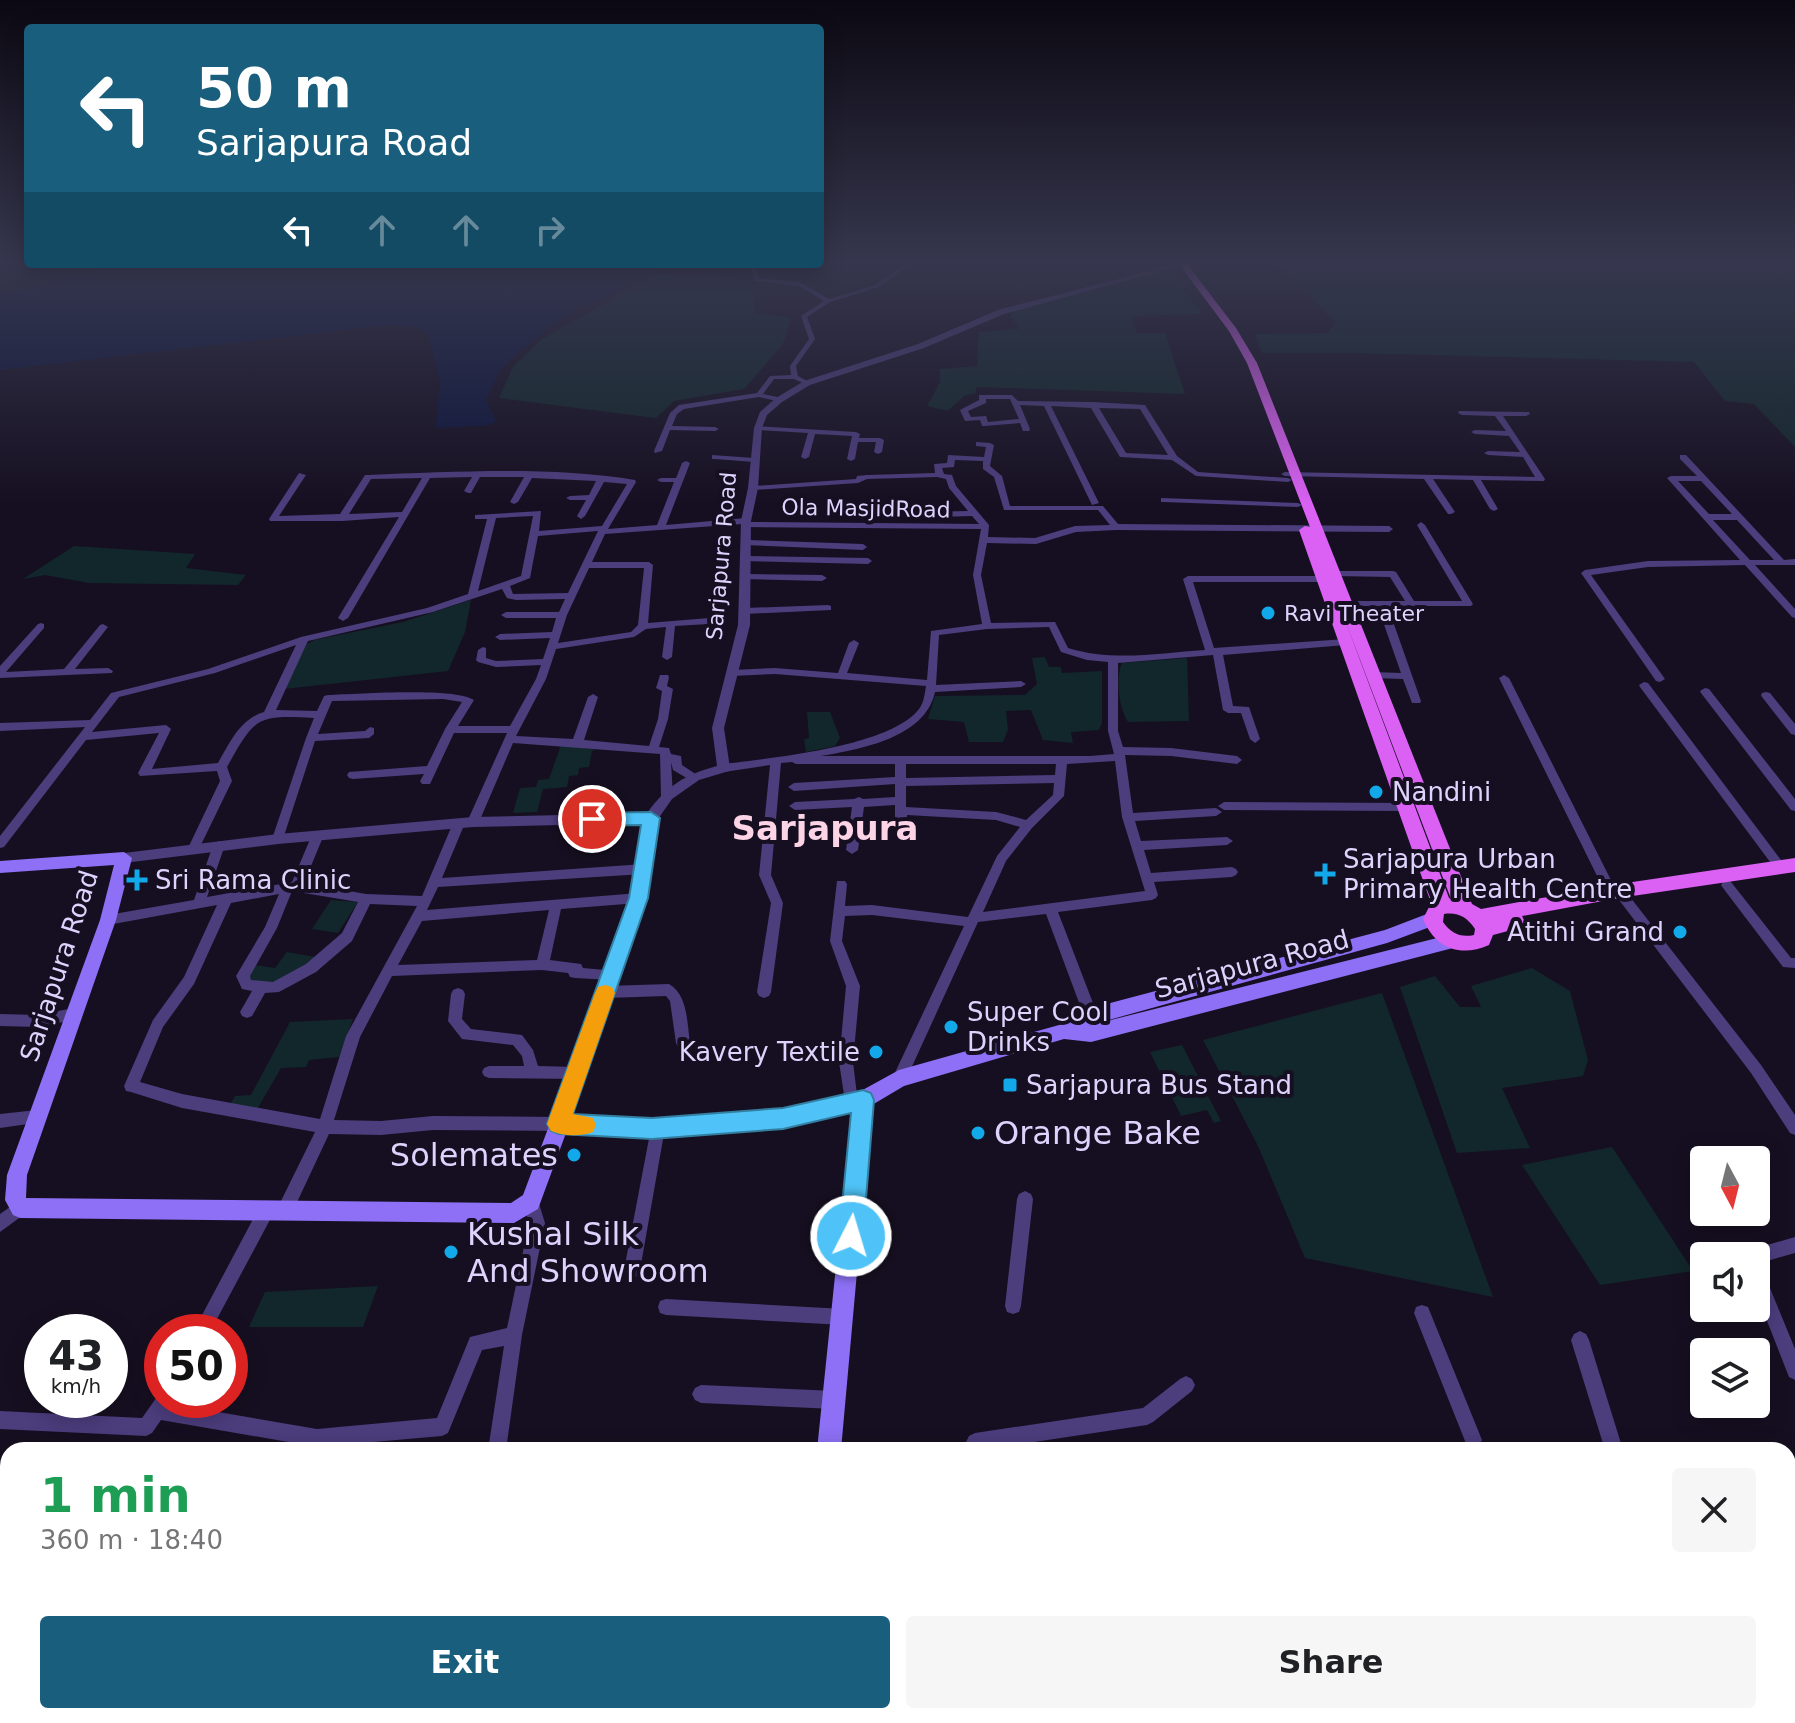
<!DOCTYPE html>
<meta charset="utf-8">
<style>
:root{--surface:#fff;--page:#f6f6f6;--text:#202124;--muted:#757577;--accent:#195e7d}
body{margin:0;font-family:"DejaVu Sans",sans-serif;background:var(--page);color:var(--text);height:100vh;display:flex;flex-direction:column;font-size:30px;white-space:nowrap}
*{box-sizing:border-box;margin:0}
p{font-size:26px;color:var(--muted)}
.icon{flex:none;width:44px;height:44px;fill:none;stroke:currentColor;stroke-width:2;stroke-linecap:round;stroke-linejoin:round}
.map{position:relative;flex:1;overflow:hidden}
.sheet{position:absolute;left:0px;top:1442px;width:1796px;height:282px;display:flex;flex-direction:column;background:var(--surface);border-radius:24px 24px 0 0;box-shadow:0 4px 20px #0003}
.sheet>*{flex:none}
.guide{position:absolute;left:24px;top:24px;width:800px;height:244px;border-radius:8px;box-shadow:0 4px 20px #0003;background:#195e7d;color:#fff;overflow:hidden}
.needle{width:52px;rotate:173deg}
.controls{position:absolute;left:1690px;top:1146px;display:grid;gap:16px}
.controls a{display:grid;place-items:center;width:80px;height:80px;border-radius:8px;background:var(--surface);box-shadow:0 4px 20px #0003;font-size:40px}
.speed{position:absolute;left:24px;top:1314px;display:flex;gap:16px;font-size:40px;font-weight:700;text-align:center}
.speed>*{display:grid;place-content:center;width:104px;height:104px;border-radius:50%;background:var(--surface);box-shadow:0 4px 20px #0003;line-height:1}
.speed small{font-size:20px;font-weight:400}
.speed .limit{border:12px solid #d22;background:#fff;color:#111}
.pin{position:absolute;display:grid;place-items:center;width:68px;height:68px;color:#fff;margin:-34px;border:4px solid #fff;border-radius:50%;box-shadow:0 2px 8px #0007}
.me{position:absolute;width:88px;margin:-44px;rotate:5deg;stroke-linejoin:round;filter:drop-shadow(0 0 6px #0008)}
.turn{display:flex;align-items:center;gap:28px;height:168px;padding:0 40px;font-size:36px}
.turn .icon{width:104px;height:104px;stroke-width:2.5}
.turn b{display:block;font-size:56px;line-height:68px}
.lanes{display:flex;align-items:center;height:76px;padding:0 40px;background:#0003;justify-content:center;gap:40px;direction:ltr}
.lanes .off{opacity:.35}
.round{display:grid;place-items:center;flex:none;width:84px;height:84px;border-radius:8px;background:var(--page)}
.head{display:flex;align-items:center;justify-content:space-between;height:136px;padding:0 40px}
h1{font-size:48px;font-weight:700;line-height:60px;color:#1e9e55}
.button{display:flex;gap:16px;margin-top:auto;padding:16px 40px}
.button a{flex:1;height:92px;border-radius:8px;background:var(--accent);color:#fff;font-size:32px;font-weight:700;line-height:92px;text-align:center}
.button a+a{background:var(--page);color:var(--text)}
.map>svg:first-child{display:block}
.green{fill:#12272b}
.water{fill:#0d153c}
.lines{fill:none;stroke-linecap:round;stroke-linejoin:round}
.minor{fill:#4c3d7d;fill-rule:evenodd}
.tertiary{fill:#4c3d7d;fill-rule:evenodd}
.secondary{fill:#8d70f5;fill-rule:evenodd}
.primary{fill:#da61f4;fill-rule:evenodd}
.route{fill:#4fc3f7;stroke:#337fa1;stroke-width:2}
.slow{fill:#f59e0b}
.poi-dot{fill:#11a9e9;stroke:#160f21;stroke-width:3}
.labels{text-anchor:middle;stroke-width:8;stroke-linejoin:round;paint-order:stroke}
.far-street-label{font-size:22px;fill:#dfd2fc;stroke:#160f21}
.far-poi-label{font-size:22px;fill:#dfd2fc;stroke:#160f21;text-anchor:start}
.poi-label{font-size:26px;fill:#dfd2fc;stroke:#160f21;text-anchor:start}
.street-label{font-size:26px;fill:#dfd2fc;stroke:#160f21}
.near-poi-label{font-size:32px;fill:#dfd2fc;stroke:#160f21;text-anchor:start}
.district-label{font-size:34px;font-weight:bold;fill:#fcd4e6;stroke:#160f21}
</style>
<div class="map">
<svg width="1795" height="1723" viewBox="0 0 1795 1723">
<rect width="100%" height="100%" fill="#160f21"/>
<path class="green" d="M1278 264H1795V447L1754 404 1725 401 1694 362 1354 353H1262L1255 334 1328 333 1335 322Z
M1169 269 1202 314 1132 316 1136 333H1165L1185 394 977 387 975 393 964 396 948 411 927 406 940 382V369L977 366 979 332 1019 329 1009 312Z
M657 274 749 280 756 313 791 318 783 344 744 389 674 401 656 418 499 398 513 367 542 339Z
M74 546 195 554 186 568 246 575 238 585 89 583 45 575 23 579Z
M471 600 465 632 448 671 284 689 307 644 314 640 403 622Z
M1045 657 1049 667H1061L1062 673 1102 671V723L1099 730 1071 732 1073 743 1043 740 1031 710 1006 711 1008 730 1003 742H969L964 722 928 719 935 696 1025 695 1037 684 1032 658Z
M1187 658 1189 721 1128 722C1119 709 1115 678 1122 663Z
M807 712H830L840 738 835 746 806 752 804 739 809 738Z
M561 745 597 750 592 751 589 767 579 768 578 775 569 776 567 787 543 789 537 812 513 813 520 788 536 787 538 780 549 779Z
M331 900 358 902 338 933 312 929Z
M287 952 315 957 309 966 273 985 248 980 254 965 275 968Z
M1532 968 1570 991 1588 1060 1583 1076 1502 1088 1530 1148 1457 1153 1400 987 1435 976 1460 1007H1481L1471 986Z
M1382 993 1493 1297 1305 1258 1258 1146 1203 1040Z
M353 1019 339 1057 309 1060 306 1067 281 1068 255 1113 229 1106 235 1096 251 1095 290 1022Z
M1182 1045 1221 1121 1214 1123 1207 1110 1181 1116 1150 1052Z
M1612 1147 1693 1271 1600 1285 1522 1165Z
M378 1286 363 1327H249L265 1292Z"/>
<path class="water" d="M123 264H666L601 300 575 308 521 350 500 370 486 400 496 421 490 425 441 428 436 426 440 382 428 333 414 327 388 325 0 370V295Z"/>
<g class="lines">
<path class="minor" d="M751 264H757L759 278 802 283 829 299 875 285 905 264H911L879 287 830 302 807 317 815 339 796 366 798 376 809 382V384H805L794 379H774L763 394 782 398V402L759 397 684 409 677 414 672 426 715 427 719 429 715 431 670 430 662 451 655 453 654 451 670 413 679 405 757 393 770 376 791 375 790 366 809 339 801 316 824 301 799 286 754 281Z
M979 395H1012L1018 401 1093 402 1145 405 1177 456 1198 472 1288 478 1292 480 1288 482 1196 476 1172 460 1120 457 1091 408 1051 406 1099 503 1092 505 1044 406 1020 405 1030 429 1029 431H1023L1020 423 985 426H982L980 420 965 421 960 410 979 400ZM986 399H1010L1019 419 988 422 986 416 971 417 968 411 986 403ZM1099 408 1140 409 1168 455 1126 453Z
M1459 411 1529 412 1530 414 1526 416H1503L1545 479 1544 481 1481 480 1498 509 1494 511 1490 509 1473 480 1433 479 1455 512 1451 514H1448L1424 479 1285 476 1281 474 1285 472 1535 477 1523 457 1488 455 1484 453 1488 451 1520 452 1509 436 1475 434 1471 432 1475 430 1506 431 1495 416 1462 415 1458 413Z
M755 426 856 432 860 434 859 438H880L884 440 882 452 878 454 874 452 876 442H858L855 459 851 461 847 459 852 436 815 434 809 457 805 459 801 457 808 433 758 430 754 428Z
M976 442 990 443 994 445 990 466 1002 476 1010 506H1103L1118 524 1389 526 1393 529 1389 532 1116 530 1076 532 1036 544 987 543 981 575 991 623 1055 622 1068 648C1113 662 1159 653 1205 650L1183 579 1188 576H1322L1327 579 1322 582H1193L1214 648 1346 639 1351 642 1346 645 1223 655 1233 706 1249 707 1260 739 1255 743 1250 739 1241 713H1228L1223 710 1213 655 1118 663V731L1123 747 1171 748 1237 756 1242 760 1237 764 1171 756 1125 755 1133 813 1216 808 1222 812 1216 816 1135 821 1141 841 1227 837 1233 841 1227 845 1144 850 1151 873 1232 867 1236 869 1238 872 1236 875 1232 877 1154 882 1158 895 1156 898 1152 900 1058 912 1098 1016 1096 1020 1091 1022 1086 1020 1084 1016 1046 914 978 922 904 1084 899 1085 894 1084 892 1079 964 926 872 915 845 916 842 941 860 986 853 1062 858 1103 856 1108 851 1110 846 1108 839 1062 846 986 830 941 837 881H845L847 884 845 906 872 905 968 917 997 856 1020 827 996 820 907 815V823L901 827 895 823V805L864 807 858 850 852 854 846 850 852 807 795 810 789 806 795 802 854 799 859 797 863 799 895 797V784L794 791 788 787 794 783 895 777V764H796L792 762 781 763 771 875 783 903 771 992 769 996 764 998 759 996 757 992 771 903 759 875 770 765 724 772 718 768 724 764C770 758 890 747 919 709 924 703 925 692 926 686L775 674 732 676 727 673 732 670 775 668 838 673 849 643 854 640 859 643 847 673 927 680 931 631 982 624 973 575 981 529 746 527 742 524 605 534 592 562H649L653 565 648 623 709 618 714 621 709 624 675 626 672 657 667 660 662 657 666 627 646 629 634 637 556 649 546 679 516 736 573 739 588 697 593 694 598 697 584 740 649 746 658 719 662 691 656 688 660 675H668L669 677 667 686 673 689 668 719 659 747 669 748 671 754 681 756 682 765 700 777 698 780H690L673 770 671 762 673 796 671 799 667 800 661 796 660 754 513 743 479 822 473 826 467 822 507 733H454L430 784H422L420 781 424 774 353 779 349 778 347 775 349 772 427 766 445 729 462 702 443 699 332 701 318 734 365 731 370 727 374 728V734L369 738 315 741 282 842H274L272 839 306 738 314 718C256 715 255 717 227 767L232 781 198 851 194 852 188 848 220 781 217 771 140 776 138 773 159 733 86 740 4 847 0 848V836L85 727 0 731V723L90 720 111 693 208 669 301 637 427 608 468 594 487 519H475V515L541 511 539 531 602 526 627 484 604 482 585 516 581 519 577 516 586 500H570L566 498 570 496 589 495 596 481 532 478 518 502 514 504 510 502 524 477H480L471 493H468L464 491 472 477 430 478 348 618 343 621 338 618 399 517 342 521H270L269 519 299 473 306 475 279 516 340 514 365 475H368C454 472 551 466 635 480L636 482 608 529 657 525 674 482H661L657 480 661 478H676L682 463 686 461 690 463 666 525 746 518 750 522 979 524 972 516 871 519 867 516 871 513 968 511 949 488 946 479 937 477 867 479 858 483 753 490 749 488 753 486 856 479 857 476 867 475 935 473 934 464 947 463 948 455 984 457 986 447 976 446ZM955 460 983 461V469L994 477 1004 510H1098L1110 525 1075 526 1035 538 988 537 989 525 956 486 952 475 944 474 942 468 954 467ZM422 478 402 512 349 514 371 479ZM533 516 521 576 478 591 496 518ZM598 531 568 593 513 594 510 586 530 578 538 536ZM589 568H644L638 625 631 632 558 643 567 615ZM502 589 507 598 516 600 565 599 559 612H506L501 615 506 618H556L552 632 500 634 495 637 500 640 550 638 543 659 496 661 486 658V648L483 647 478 650 476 660 478 662 496 667 541 665 536 679 510 726H458L474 700C454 687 357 694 328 695L324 696 317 711 276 710 308 641 433 612ZM1049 627 1061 652 1087 660 1108 662V731L1114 754 1090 756H821C861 749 925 738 935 692L1021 687 1026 684 1021 681 936 685 939 635 987 629ZM296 645 264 712C240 719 230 742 218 763L152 769 171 729 166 725 92 732 119 697 215 673ZM1115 761 1122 817 1145 891 983 912 1006 861 1032 828 1064 796 1067 764ZM906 764H1056L1055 775 906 778ZM1054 783 1053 795 1026 820 996 812 906 807V786Z
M712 455 754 458 758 460 754 462 715 459H712Z
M1680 455H1686L1784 560 1795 559V565H1755L1795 609V618L1792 617 1745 565 1648 567 1591 575 1665 679 1660 682 1656 681 1581 573 1585 570 1648 561 1740 560 1667 478 1671 476H1697L1680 459ZM1678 481H1701L1732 514H1709ZM1713 520H1737L1774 560H1750Z
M1161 498 1298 503 1302 505 1298 507 1164 502H1161Z
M1421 522 1425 525 1473 604 1471 606H1343L1341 604 1346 601H1405L1390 577 1334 576 1331 575V571H1393L1396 572 1414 601H1462L1417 525Z
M747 540 863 544 867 547 863 550 744 545V541Z
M745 556 868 558 872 561 868 564 742 561V557Z
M745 574 822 575 827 578 822 581 742 579 741 577Z
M828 605 831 606V610L745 614 740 611 745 608Z
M1385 610 1390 613 1421 701 1420 703H1412L1403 679 1373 678 1368 675 1373 672 1401 673 1380 613Z
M41 623 44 624V628L6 672 64 669 100 625 103 624 108 627 75 669 108 668 113 671 112 673 0 678V666L38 624Z
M1504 675 1509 678 1615 888H1623L1761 1065 1795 1115V1135L1790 1133 1751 1073 1616 896 1611 898 1607 896 1499 678Z
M1644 682 1648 683 1784 864 1786 867 1784 870H1776L1640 687 1639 685Z
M1705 688 1709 689 1795 799V811L1791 810 1701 693 1700 691Z
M1766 692 1770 693 1795 724V735L1791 734 1762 697 1761 695 1762 693Z
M1224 802 1406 803 1412 807 1406 811 1224 810 1218 806Z
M459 819 465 823 442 878 644 864 648 866 650 869 648 872 644 874 438 887 427 910 639 893 643 895 645 898 643 901 639 903 561 909 550 960 581 964 583 968 616 971 618 975 616 979 611 980 575 978 570 977 568 973 542 970 392 976 360 1037 334 1120 381 1121 433 1116 559 1117 564 1119 566 1124 564 1129 559 1131 433 1130 381 1135 329 1134 291 1215 285 1218 279 1215 277 1210 279 1205 315 1132 182 1108 131 1092 126 1091 124 1086 153 1020 184 977 217 905 108 925 104 924 102 920 104 916 108 915 194 900 213 845 219 841 225 845 207 897 292 882 311 837 317 833 323 837 304 883 366 894 422 896 453 823ZM292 891 358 902 342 933 306 964 273 982 251 980 250 976 277 928ZM279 894 265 927 236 976 242 989 252 991 240 1012 242 1016 247 1018 252 1016 265 993 279 992 316 972 352 941 370 904 417 906 346 1036 320 1119 182 1094 140 1082 163 1027 194 984 231 903ZM549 910 537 960 398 965 422 921Z
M1727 880 1731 882 1791 958H1795V968L1783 967 1723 888 1721 885 1723 882Z
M669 984C688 995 687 1023 690 1043L688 1047 683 1049 678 1047 676 1043 670 1001 666 996 606 998 601 996 599 992 601 988 606 986Z
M458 988 463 990 465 994 462 1019 471 1029 522 1035 533 1050 538 1066 577 1067 582 1068 584 1073 582 1078 577 1079 489 1078 484 1076 482 1072 484 1068 489 1066H524L522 1056 513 1045 462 1039 448 1021 451 994 453 990Z
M74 1008 79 1010 81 1014 79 1018 74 1020 37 1027 0 1026V1014L37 1015Z
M37 1110 42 1112 44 1117 42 1122 0 1128V1114Z
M658 1121 663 1123 665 1128 640 1270 638 1276 632 1278 626 1276 624 1270 651 1128 653 1123Z
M1025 1191 1031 1194 1033 1199 1021 1306 1019 1312 1013 1314 1007 1312 1005 1306 1017 1199 1019 1194Z
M531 1194 537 1197 545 1223 522 1335 506 1450H488L504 1346 482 1350 448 1433 442 1436 317 1447 161 1420 152 1433 146 1436 0 1429V1411L142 1418 159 1394 162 1392V1400H174L172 1404 317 1429 437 1418 470 1337 507 1328 529 1223 523 1202 525 1197Z
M20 1200 26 1203 28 1208 26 1213 0 1232V1214Z
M266 1203 272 1206 274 1211 272 1216 210 1332H193L260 1206Z
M1795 1237V1253L1767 1261 1761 1266 1795 1349V1380L1789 1377 1756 1293V1256H1750L1757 1248Z
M666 1299 844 1309 850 1311 852 1317 850 1323 844 1325 666 1315 660 1313 658 1307 660 1301Z
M1422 1305 1428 1307 1482 1440 1479 1446 1473 1449 1467 1446 1414 1313 1416 1307Z
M1580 1331 1586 1334 1589 1340 1623 1450H1605L1571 1340 1574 1334Z
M1186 1376 1192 1379 1195 1385 1192 1391 1153 1422 1147 1425 982 1450 969 1448 966 1442 969 1436 975 1433 1143 1408 1180 1379Z
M701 1385 835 1391 841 1394 844 1400 841 1406 835 1409 701 1403 695 1400 692 1394 695 1388Z
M1684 1716H1706L1708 1723H1686Z"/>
<path class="tertiary" d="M1177 264H1186L1004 314 924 348 810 385 782 402 767 415 762 428 758 488 751 521 750 625 724 728 730 768 729 771 699 780 672 799 658 819 646 898 565 1130 559 1132 553 1130 550 1124 632 898 643 823 473 827 278 844 124 863 119 862 117 858 124 853 278 834 473 817 647 813C668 785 684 775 717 766L712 728 738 625 741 521 748 488 754 428 760 412 776 398 804 381 918 344 998 310Z"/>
<path class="secondary" d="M124 852 132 858 116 920 27 1175 26 1198 511 1203 523 1195 552 1118 559 1115 652 1119 783 1109 859 1092 899 1070 1059 1025 1084 1010 1385 930 1432 912 1438 914 1440 919 1438 924 1387 943 1087 1026 1453 934 1459 936 1462 941 1459 946 1453 948 1091 1042 1064 1039 904 1086 872 1105 841 1450H817L852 1111 783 1127 652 1137 566 1133 538 1209 514 1223 20 1218 13 1215 5 1200 7 1175 100 920 114 865 0 873V861Z
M750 1716H778L776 1723H748Z"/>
<path class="primary" d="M1179 264H1187L1236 328 1257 363 1472 904 1481 909 1619 884 1795 858V872L1619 898 1522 916 1525 922 1523 927 1493 935 1489 945C1460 958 1435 948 1423 919L1431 903 1299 530 1305 526 1310 527 1247 363 1229 331ZM1345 620 1451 899 1449 898ZM1444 914C1458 912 1467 917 1475 929L1474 935C1460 938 1451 933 1443 922Z"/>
</g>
<linearGradient id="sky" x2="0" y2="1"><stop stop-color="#0c0812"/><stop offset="0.52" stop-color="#36374e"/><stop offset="1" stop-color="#36374e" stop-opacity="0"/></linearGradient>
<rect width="1795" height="505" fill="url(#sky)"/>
<path class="route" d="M651 812 660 818 648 898 573 1114 652 1118 783 1108 863 1090 871 1093 874 1100 863 1236 860 1244 851 1248 843 1244 839 1236 851 1113 783 1129 652 1139 559 1134 551 1131 547 1124 629 898 641 825 592 826 583 819 592 813Z"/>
<path class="slow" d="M605 985 612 987 615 993 573 1114 593 1118 596 1125 593 1132C580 1137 563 1136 551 1131L547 1124 595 993 598 987Z"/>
<g class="poi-dot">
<circle cx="1268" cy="613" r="8"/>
<circle cx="1376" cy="792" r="8"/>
<path d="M1321 862h8v8h8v8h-8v8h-8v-8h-8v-8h8z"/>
<path d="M133 868h8v8h8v8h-8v8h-8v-8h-8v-8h8z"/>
<circle cx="1680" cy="932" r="8"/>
<circle cx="951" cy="1027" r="8"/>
<circle cx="876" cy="1052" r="8"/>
<rect x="1002" y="1077" width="16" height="16" rx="4"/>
<circle cx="978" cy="1133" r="8"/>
<circle cx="574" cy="1155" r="8"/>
<circle cx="451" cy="1252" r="8"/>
</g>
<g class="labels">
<g class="far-street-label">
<text transform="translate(866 508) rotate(1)" y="8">Ola MasjidRoad</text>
<text transform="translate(721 556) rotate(-85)" y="8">Sarjapura Road</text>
</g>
<g class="far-poi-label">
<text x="1284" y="621">Ravi Theater</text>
</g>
<g class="poi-label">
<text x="1392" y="801">Nandini</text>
<text x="1343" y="868">Sarjapura Urban<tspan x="1343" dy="30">Primary Health Centre</tspan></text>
<text x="155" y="889">Sri Rama Clinic</text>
<text x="1664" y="941" text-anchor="end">Atithi Grand</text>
<text x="967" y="1021">Super Cool<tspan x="967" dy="30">Drinks</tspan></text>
<text x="860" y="1061" text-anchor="end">Kavery Textile</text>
<text x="1026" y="1094">Sarjapura Bus Stand</text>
</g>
<g class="street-label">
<text transform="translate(1252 964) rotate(-15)" y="9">Sarjapura Road</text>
<text transform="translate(59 966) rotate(-72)" y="9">Sarjapura Road</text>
</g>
<g class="near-poi-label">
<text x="994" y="1144">Orange Bake</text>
<text x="558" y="1166" text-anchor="end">Solemates</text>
<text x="467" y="1245">Kushal Silk<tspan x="467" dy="37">And Showroom</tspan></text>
</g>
<g class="district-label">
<text x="825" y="840">Sarjapura</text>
</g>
</g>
</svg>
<div class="controls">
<a><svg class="needle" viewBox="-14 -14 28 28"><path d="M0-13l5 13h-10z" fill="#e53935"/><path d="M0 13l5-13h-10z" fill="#757577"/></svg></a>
<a><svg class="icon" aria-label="sound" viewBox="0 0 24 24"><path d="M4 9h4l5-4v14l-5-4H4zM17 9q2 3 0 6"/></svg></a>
<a><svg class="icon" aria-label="layers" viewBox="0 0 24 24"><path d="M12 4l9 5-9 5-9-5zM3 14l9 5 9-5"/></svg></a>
</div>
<div class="speed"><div>43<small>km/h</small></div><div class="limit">50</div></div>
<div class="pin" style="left:592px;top:819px;background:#d93025"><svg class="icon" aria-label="arrive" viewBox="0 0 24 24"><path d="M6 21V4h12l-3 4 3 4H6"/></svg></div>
<svg class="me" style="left:851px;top:1236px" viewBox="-20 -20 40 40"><circle r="17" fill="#4fc3f7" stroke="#fff" stroke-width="3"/><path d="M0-11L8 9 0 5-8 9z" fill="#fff"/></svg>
<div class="guide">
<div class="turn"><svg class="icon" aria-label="left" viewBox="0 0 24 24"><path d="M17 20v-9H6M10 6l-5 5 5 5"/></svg><div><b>50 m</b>Sarjapura Road</div></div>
<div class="lanes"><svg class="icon" aria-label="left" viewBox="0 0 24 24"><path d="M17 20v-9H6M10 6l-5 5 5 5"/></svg><svg class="icon off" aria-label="ahead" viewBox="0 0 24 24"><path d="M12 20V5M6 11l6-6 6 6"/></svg><svg class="icon off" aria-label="ahead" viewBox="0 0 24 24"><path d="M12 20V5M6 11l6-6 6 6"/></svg><svg class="icon off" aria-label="right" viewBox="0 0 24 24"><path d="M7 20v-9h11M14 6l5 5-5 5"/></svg></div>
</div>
<section class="sheet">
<div class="head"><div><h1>1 min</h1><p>360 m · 18:40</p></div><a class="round"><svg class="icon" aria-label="close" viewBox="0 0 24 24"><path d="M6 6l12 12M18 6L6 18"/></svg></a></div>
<div class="button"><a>Exit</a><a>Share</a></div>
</section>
</div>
